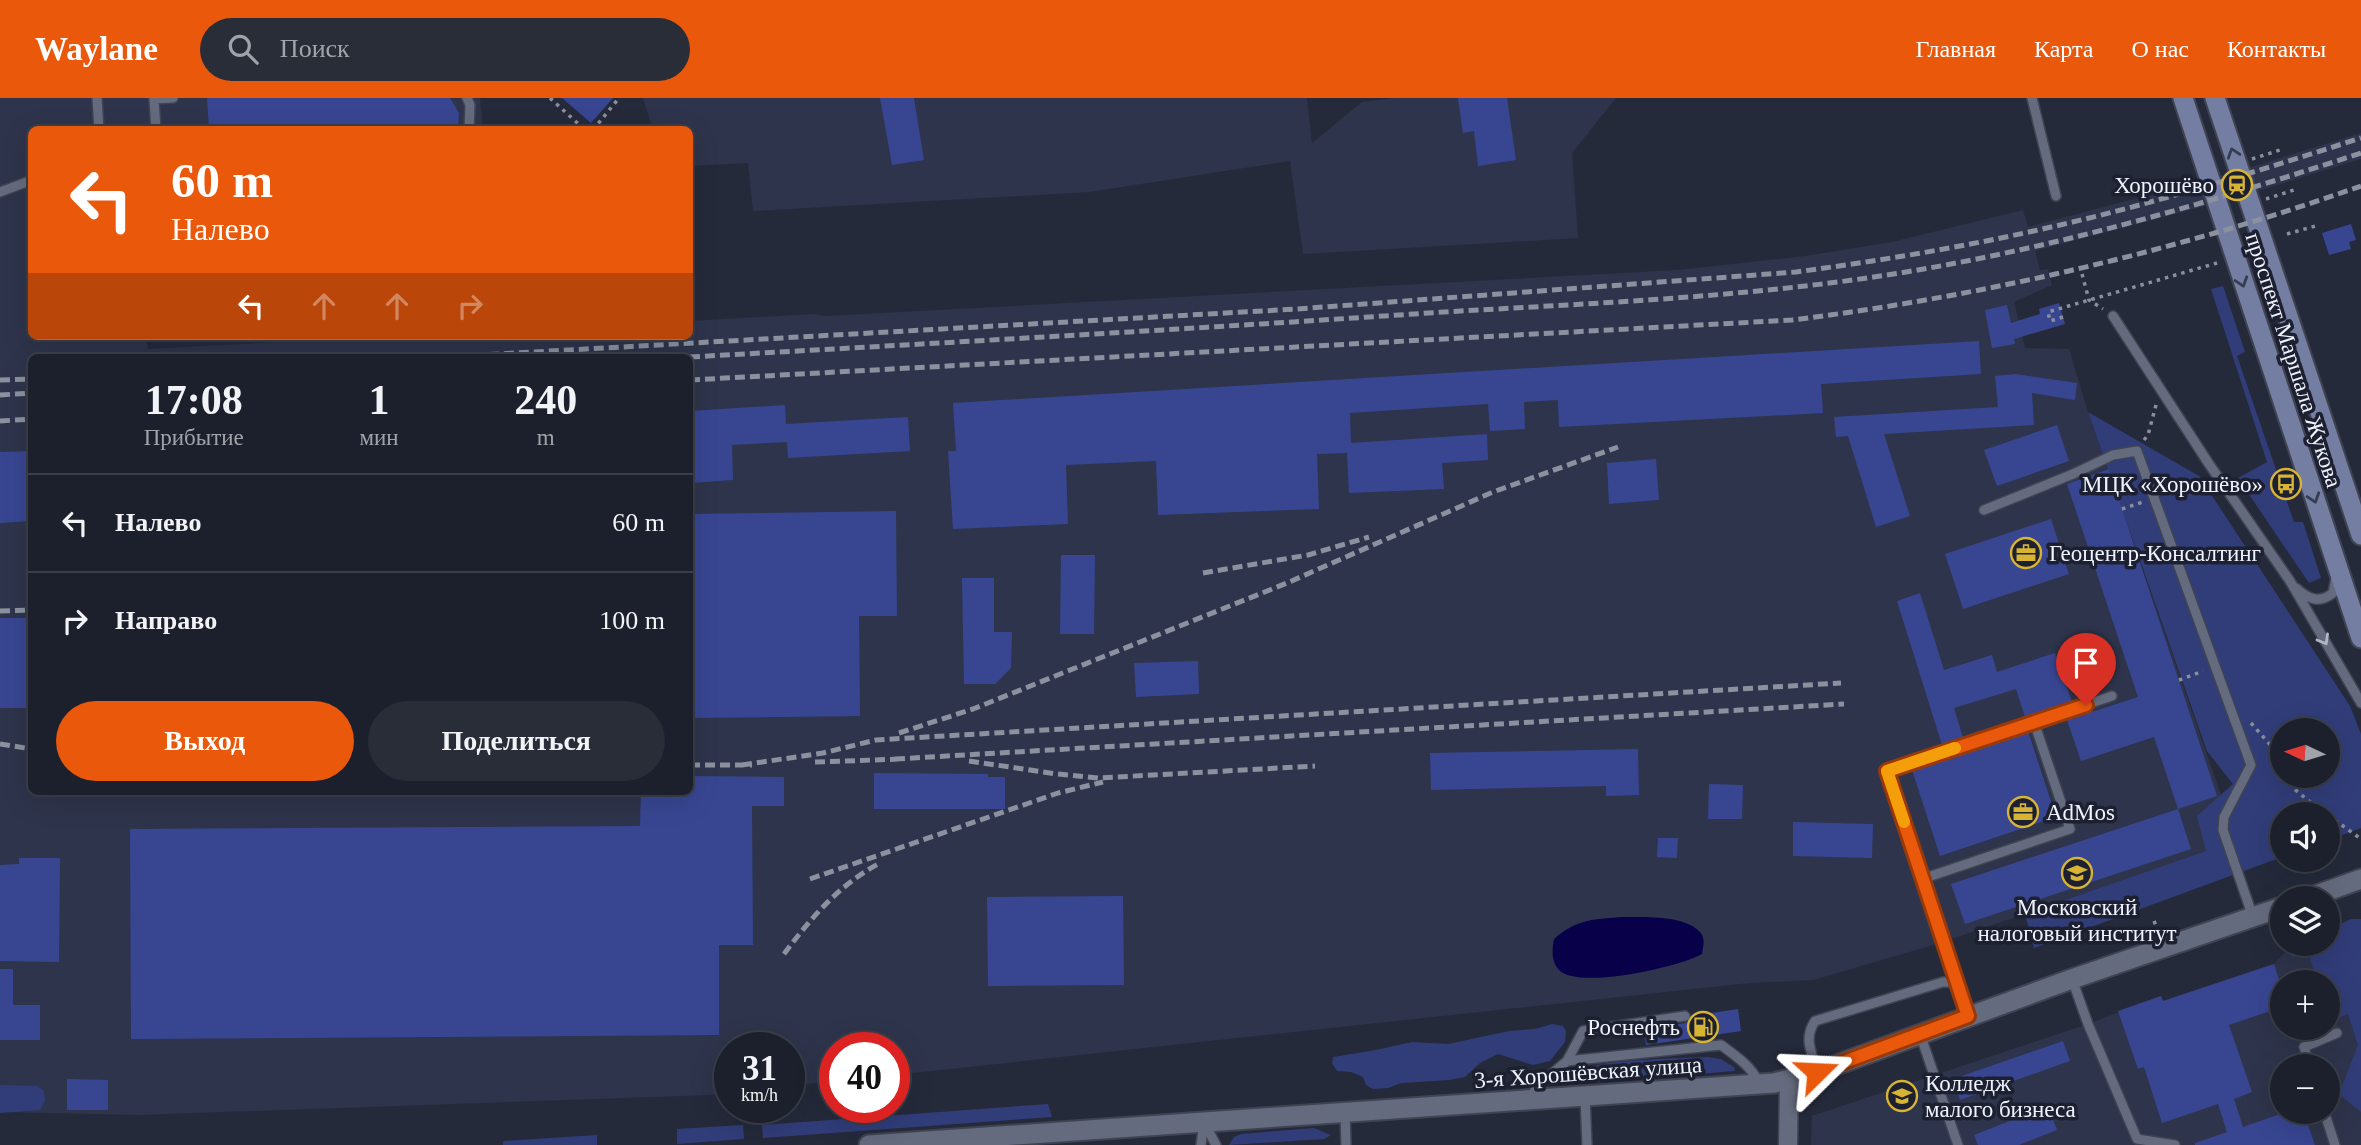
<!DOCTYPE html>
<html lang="ru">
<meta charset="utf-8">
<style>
:root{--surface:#1c202c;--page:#292d38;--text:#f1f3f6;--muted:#a0a3a9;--line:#3a3e48;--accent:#ea580c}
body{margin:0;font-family:"Times New Roman",serif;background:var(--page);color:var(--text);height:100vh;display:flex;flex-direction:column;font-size:26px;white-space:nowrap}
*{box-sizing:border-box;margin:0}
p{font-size:23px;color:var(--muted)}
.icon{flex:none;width:38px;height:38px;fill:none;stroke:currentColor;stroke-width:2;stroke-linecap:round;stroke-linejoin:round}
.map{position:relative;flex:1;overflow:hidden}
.sheet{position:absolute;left:28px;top:256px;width:665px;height:441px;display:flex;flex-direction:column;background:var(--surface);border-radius:10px;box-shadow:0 7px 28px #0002,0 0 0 2px var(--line)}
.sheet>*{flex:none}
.banner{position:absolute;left:28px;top:28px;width:665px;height:214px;border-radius:10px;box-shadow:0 7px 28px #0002,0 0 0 2px var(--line);background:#ea580c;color:#fff;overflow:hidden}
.needle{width:46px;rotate:274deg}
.controls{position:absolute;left:2270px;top:620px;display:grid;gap:14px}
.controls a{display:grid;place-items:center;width:70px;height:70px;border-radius:50%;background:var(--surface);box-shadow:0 7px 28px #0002,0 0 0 2px var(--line);font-size:35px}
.speed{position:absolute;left:714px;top:934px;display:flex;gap:14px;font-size:35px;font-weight:700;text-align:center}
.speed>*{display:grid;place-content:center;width:91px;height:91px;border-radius:50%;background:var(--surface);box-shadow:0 7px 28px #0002,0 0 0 2px var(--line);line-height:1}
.speed small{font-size:18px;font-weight:400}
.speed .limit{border:10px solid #d22;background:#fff;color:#111}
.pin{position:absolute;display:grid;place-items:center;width:60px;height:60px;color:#fff;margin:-72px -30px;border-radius:50% 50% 50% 0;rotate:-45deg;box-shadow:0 0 7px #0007}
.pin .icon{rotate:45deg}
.me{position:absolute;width:77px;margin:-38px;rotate:69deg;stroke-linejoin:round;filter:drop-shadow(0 0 5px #0008)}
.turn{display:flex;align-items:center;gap:24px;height:147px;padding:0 28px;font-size:32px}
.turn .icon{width:91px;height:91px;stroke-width:2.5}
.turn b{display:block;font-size:49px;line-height:60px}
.lanes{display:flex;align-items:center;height:66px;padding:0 28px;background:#0003;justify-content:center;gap:35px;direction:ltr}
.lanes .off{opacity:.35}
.eta{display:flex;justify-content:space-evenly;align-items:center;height:119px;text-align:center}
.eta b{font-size:42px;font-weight:700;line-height:49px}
.action{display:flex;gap:14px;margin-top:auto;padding:14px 28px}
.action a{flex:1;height:80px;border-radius:42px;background:var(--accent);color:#fff;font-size:28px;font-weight:700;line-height:80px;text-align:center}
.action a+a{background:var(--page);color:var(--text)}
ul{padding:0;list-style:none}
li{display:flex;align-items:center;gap:21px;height:98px;padding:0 28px;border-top:2px solid var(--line)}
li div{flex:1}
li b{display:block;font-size:26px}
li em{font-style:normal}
header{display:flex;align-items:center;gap:42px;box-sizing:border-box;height:98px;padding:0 35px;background:var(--accent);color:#fff}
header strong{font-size:33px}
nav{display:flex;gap:38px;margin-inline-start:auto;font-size:24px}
.search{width:490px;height:63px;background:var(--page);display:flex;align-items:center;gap:18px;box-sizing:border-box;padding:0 24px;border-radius:38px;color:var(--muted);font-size:26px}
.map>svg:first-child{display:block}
.built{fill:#2e344b;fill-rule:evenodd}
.green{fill:#313d79;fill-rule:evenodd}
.water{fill:#09004a}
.building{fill:#384692}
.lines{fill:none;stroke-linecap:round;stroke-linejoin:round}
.service-casing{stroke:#404452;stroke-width:12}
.minor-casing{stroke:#404452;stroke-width:21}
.tertiary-casing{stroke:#404452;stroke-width:23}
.secondary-casing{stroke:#404452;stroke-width:23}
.path{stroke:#8a8f9d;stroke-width:3.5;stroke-dasharray:3.5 5;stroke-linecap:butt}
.service{stroke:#656b7e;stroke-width:9}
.minor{stroke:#656b7e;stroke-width:18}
.tertiary{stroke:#656b7e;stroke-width:19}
.secondary{stroke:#747ea2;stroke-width:19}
.rail{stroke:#8c919f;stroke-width:5;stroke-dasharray:10 5;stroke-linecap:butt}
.oneway{stroke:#363c52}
.oneway2{stroke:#b1b6c4}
.route-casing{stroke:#983908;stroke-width:18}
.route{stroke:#ea580c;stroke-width:12}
.slow{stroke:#f59e0b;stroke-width:12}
.labels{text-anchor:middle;stroke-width:7;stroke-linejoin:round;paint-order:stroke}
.poi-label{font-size:23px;fill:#eff3fe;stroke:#1c2030;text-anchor:end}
.street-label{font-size:23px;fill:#eff3fe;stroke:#1c2030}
</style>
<header>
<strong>Waylane</strong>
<div class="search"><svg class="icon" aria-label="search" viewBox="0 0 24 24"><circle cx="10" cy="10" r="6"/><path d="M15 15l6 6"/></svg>Поиск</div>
<nav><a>Главная</a><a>Карта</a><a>О нас</a><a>Контакты</a></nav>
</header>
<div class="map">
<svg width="2361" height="1047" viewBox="0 0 2361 1047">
<rect width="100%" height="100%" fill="#252a3b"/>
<path class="built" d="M0 0H480L483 31 32 32V238H146L148 251 391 238H690V223L814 216 826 218 1678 172 1805 158 1892 144 2023 112 2028 129 2232 75 2361 35V61L2239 99 2035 153 2040 172 2048 171 2052 187 2014 204 2025 250 2069 251 2088 314 2237 743 1937 846 1813 882 1749 885 894 977V950H835V983L789 988V950H730V995L710 997 138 1017 0 1014ZM32 259H690V693H32Z
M643 0H1307L1312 45 1362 4 1393 0H1616L1572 55 1578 140 1303 156 1290 63 1089 94 753 113 748 65 690 68V32L653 31Z
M2288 851 2326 857 2361 891V1047H1811L1812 1018 2088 926 2161 898 2163 903 2274 866ZM2282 884H2328V929H2282ZM2282 968H2328V1013H2282Z"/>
<path class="green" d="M2223 188 2245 254 2237 258 2294 424H2303L2321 480 2309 485 2238 380 2267 364 2211 191Z
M2088 314 2199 378 2350 608 2361 636V730L2328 742V716H2282V759L2034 850 2025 816 2206 753 2197 718 2233 686 2207 653ZM2282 632H2328V677H2282Z
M2351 821H2361V1014L2339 996 2358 947 2348 916 2328 924V884H2317L2309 857 2292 859 2288 851 2300 845H2328V832Z
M1552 926 1563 928 1566 933 1565 944 1550 963 1533 967 1498 956 1480 965 1465 979 1449 982 1401 985 1388 990 1373 991 1366 987 1363 979 1351 974 1337 973 1332 965 1333 959 1376 952 1412 944 1448 946 1509 933 1535 931Z
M1708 959 1721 961 1734 969 1735 973 1560 987 1556 983C1576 960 1675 961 1708 959Z
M0 987 37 988 44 993 45 1003 40 1012 0 1015Z
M1048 1006 1052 1019 763 1040 762 1027Z
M743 1027 744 1041 677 1046V1031Z
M1314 1030 1331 1037 1324 1041 1229 1047 1234 1039 1241 1036Z
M597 1037V1047H503V1043Z"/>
<path class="water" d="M1624 819C1644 819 1685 817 1700 834 1706 841 1703 848 1702 856 1679 869 1578 892 1559 872 1551 864 1552 851 1554 841 1576 821 1595 821 1624 819Z"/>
<path class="building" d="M207 0H450L459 15 458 32H209Z
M562 0H613L591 25Z
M880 0H914L924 62 892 67Z
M1458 0H1507L1516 62 1478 68 1474 33 1463 35Z
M2351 126 2356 142 2349 144 2351 151 2329 157 2322 135Z
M2059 205 2065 226 2014 241 2015 246 1992 250 1985 212 2007 207 2011 225 2040 216 2039 211Z
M1979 243 1981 276 1821 286 1823 315 1559 329 1558 302 1524 304 1525 331 1490 333 1488 306 1350 315 1351 345 1487 336 1488 362 1442 365 1444 391 1349 395 1347 355 1317 356 1319 411 1158 417 1156 363 1066 367 1068 426 953 431 948 353H956L953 305Z
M2015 276 2077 285 2075 302 2032 295 2034 327 1884 336 1910 418 1876 429 1848 338 1836 339 1834 319 1998 309 1995 278Z
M785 307 786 326 908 319 910 353 788 360 787 344 732 347 733 382 691 385 690 313Z
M2057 327 2069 363 1997 388 1984 352Z
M32 353V423L0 425V354Z
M1656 361 1659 402 1609 406 1607 365Z
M2109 371 2217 698 2178 711 2154 639 2081 663 2067 622 2138 599 2067 386Z
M896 413 897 518H859L860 618 690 620V416Z
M2051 421 2069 476 1963 511 1945 456Z
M1061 457H1095L1094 536H1060Z
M962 480H994V534H1012L1011 570 995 586H964Z
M1920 495 1944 572 1992 557 1997 574 2055 555 2072 604 2025 619 2016 591 1954 610 1963 640 1942 647 1897 503Z
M0 520H32V610H0Z
M1198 563 1199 596 1136 599 1134 565Z
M2028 633 2056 719 1940 758 1912 672Z
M1638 651 1639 697 1606 698V688L1431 692 1430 655Z
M874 675 988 676V679H1005V711H874Z
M690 678 784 679V708H752L753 847H719V937L131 941 130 731 640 728 641 693H690Z
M1709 686 1743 687 1742 721H1708Z
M2178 711 2191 751 1965 826 1951 786Z
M1793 724 1873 726 1872 760 1793 758Z
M1658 740H1678L1677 760 1657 759Z
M19 760H60L59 864 0 863V767L19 766Z
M1123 798 1124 887 988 888 987 799Z
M2274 866 2282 891V909L2229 927 2252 994 2234 1001 2243 1029 2289 1013H2303L2315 1047H2195V1045L2227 1034 2218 1006 2162 1025 2144 969 2138 971 2118 913 2161 898 2163 903Z
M0 871H13V907H40V942H0Z
M1738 911 1741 933 1646 947 1644 931 1686 925 1692 918Z
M2063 943 2070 963 1960 1002 1953 981Z
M67 981 108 982V1012H67Z
M2048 1008 2057 1032 2019 1047H1978L1974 1037Z"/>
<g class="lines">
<g class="service-casing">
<path id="service" d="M97 0 99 32
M467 0 470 7 469 32
M2032 0 2056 98
M156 32 154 1 173 0
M0 94 32 82
M2113 218 2209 366 2290 483 2361 605
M1984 412 2073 376 2113 357 2137 353 2251 667 2224 719 2223 732 2253 819
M2296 490C2308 501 2319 506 2333 495L2336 479
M1922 781 1887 673 2112 598
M2072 881 2088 926 2137 1041 2175 1047
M1957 890 1922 781 2070 731 2034 624
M1920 936 1958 1047
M1567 963 1583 933 1685 918
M2310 968 2304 949 2337 935
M1817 974C1812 954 1803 941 1815 923L1943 884H1953L1967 918
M1585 999 1587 1047
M1532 1000 1536 989 1567 963 1721 947C1736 958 1751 968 1759 985
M2324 1013 2335 1047
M1345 1014 1346 1047
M1201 1047 1204 1024 1216 1047"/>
</g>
<g class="minor-casing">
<path id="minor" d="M1788 1047 1789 982"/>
</g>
<g class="tertiary-casing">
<path id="tertiary" d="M2308 800 2361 781
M869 1047 1774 985 1817 974 2069 882 2282 809"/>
</g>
<g class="secondary-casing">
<path id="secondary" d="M2183 0 2361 540
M2215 0 2361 437"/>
</g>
<path class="path" d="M550 0 585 32
M593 32 619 0
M2252 61 2280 52
M2266 101 2294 92
M2287 136 2319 127
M2082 176 2089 202 2103 211
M2063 219 2050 223 2048 214 2217 165
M2144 342 2148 337 2156 307
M2122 411 2143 404
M2179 582 2203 573
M2251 625 2273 650 2282 668
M2287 677 2293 690 2325 716
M2328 717 2361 741
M2154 823 2157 830"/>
<use href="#service" class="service"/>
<use href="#minor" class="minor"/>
<use href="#tertiary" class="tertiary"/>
<use href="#secondary" class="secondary"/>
<path class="rail" d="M444 259 1297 211 1796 174C1877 163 1958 150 2038 132 2147 108 2255 74 2361 40
M690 259C941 245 1193 231 1444 214 1613 204 1784 198 1951 166 2090 140 2227 99 2361 55
M0 282 32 281
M690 282 1792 222C1985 198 2177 153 2361 88
M0 297 32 295
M0 323 32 321
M1203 475 1308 457 1369 439
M0 513 32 512
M899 635 973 611 1287 485 1493 394 1618 349
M0 646 32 651
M895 661 1844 606
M969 663 1057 676 1099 680 1315 668
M815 664 903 661
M690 667H752
M742 667 823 655 876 642 1841 585
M810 781 1058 695 1103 684
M784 856C810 821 839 787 878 766"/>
</g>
<defs><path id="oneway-chevron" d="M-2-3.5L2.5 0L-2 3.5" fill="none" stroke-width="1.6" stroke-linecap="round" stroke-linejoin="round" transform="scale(1.75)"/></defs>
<g class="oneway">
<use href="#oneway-chevron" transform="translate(2233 55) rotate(-108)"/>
<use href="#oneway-chevron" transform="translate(2242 184) rotate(72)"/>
<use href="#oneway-chevron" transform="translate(2314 400) rotate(72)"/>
</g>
<use class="oneway2" href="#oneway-chevron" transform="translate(2324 542) rotate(60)"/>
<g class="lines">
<g class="route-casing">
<path id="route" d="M1817 974 1968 918 1887 673 2086 607"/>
</g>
<use href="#route" class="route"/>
<path class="slow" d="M1904 724 1887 673 1955 650"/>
</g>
<defs>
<g id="station-ring" transform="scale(1.575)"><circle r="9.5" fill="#1c2030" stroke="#d8b434" stroke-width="1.5"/><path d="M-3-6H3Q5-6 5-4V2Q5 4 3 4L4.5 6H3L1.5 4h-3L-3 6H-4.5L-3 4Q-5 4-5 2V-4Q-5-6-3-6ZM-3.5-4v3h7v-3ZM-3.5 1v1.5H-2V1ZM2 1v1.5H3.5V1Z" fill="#d8b434"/></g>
<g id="bus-ring" transform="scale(1.575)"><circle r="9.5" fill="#1c2030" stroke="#d8b434" stroke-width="1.5"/><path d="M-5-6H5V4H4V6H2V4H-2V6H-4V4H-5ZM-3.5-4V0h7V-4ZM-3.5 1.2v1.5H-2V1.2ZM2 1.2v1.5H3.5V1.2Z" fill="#d8b434"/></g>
<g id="office-ring" transform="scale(1.575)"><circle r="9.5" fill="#1c2030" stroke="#d8b434" stroke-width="1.5"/><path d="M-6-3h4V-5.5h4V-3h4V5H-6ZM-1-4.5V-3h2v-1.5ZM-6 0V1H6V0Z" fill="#d8b434"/></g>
<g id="university-ring" transform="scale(1.575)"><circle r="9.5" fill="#1c2030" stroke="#d8b434" stroke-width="1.5"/><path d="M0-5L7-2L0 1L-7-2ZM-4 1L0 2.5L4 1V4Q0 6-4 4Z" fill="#d8b434"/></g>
<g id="fuel-ring" transform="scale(1.575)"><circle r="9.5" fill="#1c2030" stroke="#d8b434" stroke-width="1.5"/><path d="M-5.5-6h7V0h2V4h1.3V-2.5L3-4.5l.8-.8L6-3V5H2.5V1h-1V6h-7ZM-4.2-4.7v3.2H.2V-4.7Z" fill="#d8b434"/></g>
</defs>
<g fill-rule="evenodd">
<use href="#station-ring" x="2237" y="87"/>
<use href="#bus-ring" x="2286" y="386"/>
<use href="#office-ring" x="2026" y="455"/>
<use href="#office-ring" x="2023" y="714"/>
<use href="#university-ring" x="2077" y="775"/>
<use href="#fuel-ring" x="1703" y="929"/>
<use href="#university-ring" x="1902" y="998"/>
</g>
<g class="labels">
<g class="poi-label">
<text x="2214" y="95">Хорошёво</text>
<text x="2263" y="394">МЦК «Хорошёво»</text>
<text x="2049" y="463" text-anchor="start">Геоцентр-Консалтинг</text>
<text x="2046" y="722" text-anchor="start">AdMos</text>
<text x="2077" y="817" text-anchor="middle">Московский<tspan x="2077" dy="26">налоговый институт</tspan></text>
<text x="1680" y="937">Роснефть</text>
<text x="1925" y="993" text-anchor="start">Колледж<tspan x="1925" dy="26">малого бизнеса</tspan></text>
</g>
<g class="street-label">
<text transform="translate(2294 262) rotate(72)" y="8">проспект Маршала Жукова</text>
<text transform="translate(1588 974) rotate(-4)" y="8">3-я Хорошёвская улица</text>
</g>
</g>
</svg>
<div class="controls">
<a><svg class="needle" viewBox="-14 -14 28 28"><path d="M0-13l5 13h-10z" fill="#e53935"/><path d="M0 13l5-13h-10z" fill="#a0a3a9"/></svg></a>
<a><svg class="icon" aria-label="sound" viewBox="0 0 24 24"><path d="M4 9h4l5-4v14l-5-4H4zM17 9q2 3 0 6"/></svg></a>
<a><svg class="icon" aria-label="layers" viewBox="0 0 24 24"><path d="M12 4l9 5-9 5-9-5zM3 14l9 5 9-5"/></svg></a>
<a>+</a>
<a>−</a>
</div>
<div class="speed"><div>31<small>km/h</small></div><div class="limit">40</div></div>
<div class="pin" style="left:2086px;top:607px;background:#d93025"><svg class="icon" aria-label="arrive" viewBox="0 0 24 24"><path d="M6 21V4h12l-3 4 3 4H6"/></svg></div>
<svg class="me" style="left:1817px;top:974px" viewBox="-20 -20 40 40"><path d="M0-17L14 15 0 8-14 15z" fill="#ea580c" stroke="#fff" stroke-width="4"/></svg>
<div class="banner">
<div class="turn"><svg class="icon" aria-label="left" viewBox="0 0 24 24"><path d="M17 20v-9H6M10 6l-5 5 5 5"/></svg><div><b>60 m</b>Налево</div></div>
<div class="lanes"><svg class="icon" aria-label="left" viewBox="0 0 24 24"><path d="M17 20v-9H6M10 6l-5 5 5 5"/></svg><svg class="icon off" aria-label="ahead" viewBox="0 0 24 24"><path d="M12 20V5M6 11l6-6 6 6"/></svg><svg class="icon off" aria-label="ahead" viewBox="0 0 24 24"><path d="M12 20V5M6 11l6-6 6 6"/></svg><svg class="icon off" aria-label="right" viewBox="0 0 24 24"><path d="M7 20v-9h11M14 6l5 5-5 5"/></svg></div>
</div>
<section class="sheet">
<div class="eta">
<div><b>17:08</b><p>Прибытие</p></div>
<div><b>1</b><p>мин</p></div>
<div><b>240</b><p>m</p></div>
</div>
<ul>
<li><svg class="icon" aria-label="left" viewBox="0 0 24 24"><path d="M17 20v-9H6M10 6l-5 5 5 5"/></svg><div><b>Налево</b></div><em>60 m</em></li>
<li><svg class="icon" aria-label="right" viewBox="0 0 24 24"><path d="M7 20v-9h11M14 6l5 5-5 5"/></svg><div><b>Направо</b></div><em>100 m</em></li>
</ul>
<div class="action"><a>Выход</a><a>Поделиться</a></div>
</section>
</div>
